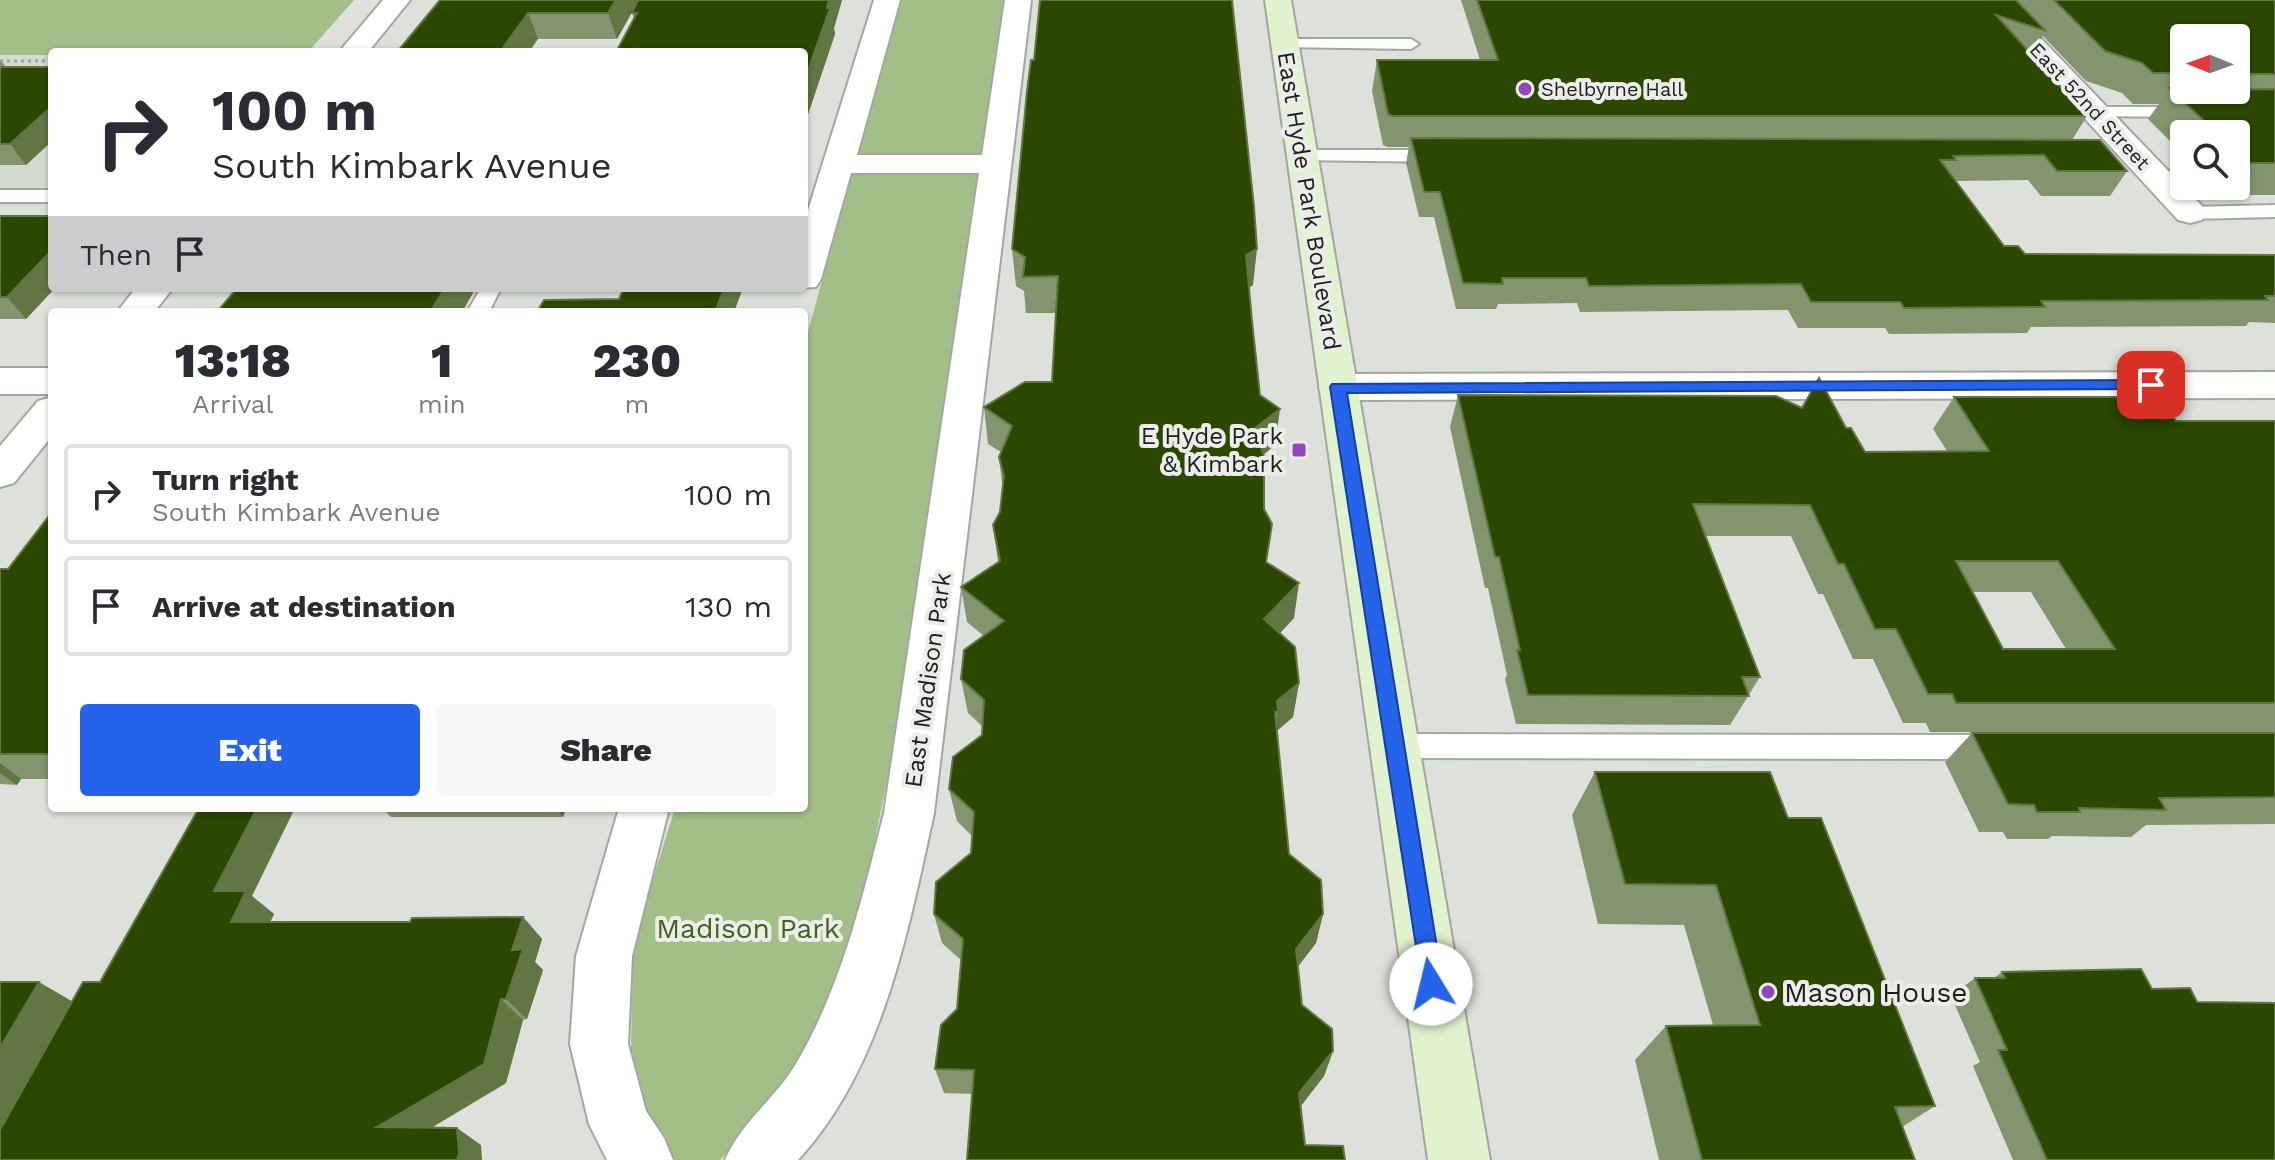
<!DOCTYPE html>
<style>
:root{--surface:#fff;--page:#f7f7f7;--text:#2b2b33;--muted:#7c7c81;--line:#e1e1e2;--accent:#2563eb}
body{margin:0;font-family:"Work Sans",sans-serif;background:var(--page);color:var(--text);height:100vh;display:flex;flex-direction:column;font-size:30px;white-space:nowrap}
*{box-sizing:border-box;margin:0}
p{font-size:26px;color:var(--muted)}
.icon{flex:none;width:44px;height:44px;fill:none;stroke:currentColor;stroke-width:2;stroke-linecap:round;stroke-linejoin:round}
.map{position:relative;flex:1;overflow:hidden}
.details{position:absolute;left:48px;top:308px;width:760px;height:504px;display:flex;flex-direction:column;background:var(--surface);border-radius:8px;box-shadow:0 2px 6px #0004}
.details>*{flex:none}
.guide{position:absolute;left:48px;top:48px;width:760px;height:244px;border-radius:8px;box-shadow:0 2px 6px #0004;background:#fff;color:var(--text);overflow:hidden}
.needle{width:52px;rotate:271deg}
.fabs{position:absolute;left:2170px;top:24px;display:grid;gap:16px}
.fabs a{display:grid;place-items:center;width:80px;height:80px;border-radius:8px;background:var(--surface);box-shadow:0 2px 6px #0004;font-size:40px}
.pin{position:absolute;display:grid;place-items:center;width:68px;height:68px;color:#fff;margin:-34px;border-radius:16px;box-shadow:0 4px 12px #0006}
.me{position:absolute;width:88px;margin:-44px;rotate:351deg;stroke-linejoin:round;filter:drop-shadow(0 0 6px #0008)}
.turn{display:flex;align-items:center;gap:28px;height:168px;padding:0 32px;font-size:36px}
.turn .icon{width:104px;height:104px;stroke-width:2.5}
.turn b{display:block;font-size:56px;line-height:68px}
.then{display:flex;align-items:center;height:76px;padding:0 32px;background:#0003;gap:16px;font-size:30px}
.eta{display:flex;justify-content:space-evenly;align-items:center;height:136px;text-align:center}
.eta b{font-size:48px;font-weight:800;line-height:56px}
.button{display:flex;gap:16px;margin-top:auto;padding:16px 32px}
.button a{flex:1;height:92px;border-radius:8px;background:var(--accent);color:#fff;font-size:32px;font-weight:800;line-height:92px;text-align:center}
.button a+a{background:var(--page);color:var(--text)}
ul{padding:0;list-style:none}
li{display:flex;align-items:center;gap:24px;height:100px;margin:0 16px 12px;padding:0 16px;border:4px solid var(--line);border-radius:8px}
li div{flex:1}
li b{display:block;font-size:30px}
li em{font-style:normal}
.map>svg:first-child{display:block}
.built{fill:#d4dbce}
.green{fill:#a3bf88}
.lines{fill:none;stroke-linecap:round;stroke-linejoin:round}
.service-casing{stroke:#a3a6a1;stroke-width:4}
.minor-casing{stroke:#a3a6a1;stroke-width:4}
.secondary-casing{stroke:#a3a6a1;stroke-width:4}
.path{stroke:#9fa19d;stroke-width:3;stroke-dasharray:3 4;stroke-linecap:butt}
.service{fill:#fff;fill-rule:evenodd}
.minor{fill:#fff;fill-rule:evenodd}
.secondary{fill:#e1f2ce;fill-rule:evenodd}
.wall{fill:#84946e;fill-rule:evenodd}
.shaded-wall{fill:#617642}
.building{fill:#2c4800;stroke:#617642;stroke-width:2;fill-rule:evenodd}
.route{fill:#2563eb;stroke:#184099;stroke-width:2}
.poi-dot{fill:#9049bd;stroke:#eaede8;stroke-width:3}
.labels{text-anchor:middle;stroke-width:8;stroke-linejoin:round;paint-order:stroke}
.far-poi-label{font-size:20px;fill:#1e1f1d;stroke:#eaede8;text-anchor:start}
.far-street-label{font-size:20px;fill:#1e1f1d;stroke:#eaede8}
.street-label{font-size:24px;fill:#1e1f1d;stroke:#eaede8}
.poi-label{font-size:24px;fill:#1e1f1d;stroke:#eaede8;text-anchor:end}
.near-park-label{font-size:28px;fill:#43621b;stroke:#eaede8}
.near-poi-label{font-size:28px;fill:#1e1f1d;stroke:#eaede8;text-anchor:start}
</style>
<div class="map">
<svg width="2275" height="1160" viewBox="0 0 2275 1160">
<rect width="100%" height="100%" fill="#dde0db"/>
<path class="built" d="M0 55H52V206H0Z"/>
<path class="green" d="M0 0H354L308 52H52V55H0Z
M898 0H1008L890 766 856 932 835 1000 796 1072 759 1122 720 1160H669L652 1128 631 1050 633 944 675 808H804V347Z"/>
<g class="lines">
<g class="service-casing">
<path id="service" d="M1285 39H1411L1419 44 1411 49 1279 47 1277 44Z
M2094 107H2187L2196 112 2187 117 2088 116 2085 112 2088 108Z
M1302 150H1442L1451 156 1442 162 1295 160 1293 156Z
M0 190H52V202H0Z
M2275 205V217L2190 219 2180 213 2190 207Z
M481 288H501L489 312H467Z
M1394 734 1994 735 2004 738 2008 747 2004 756 1994 759 1394 758 1384 755 1380 746 1384 737Z"/>
</g>
<g class="minor-casing">
<path id="minor" d="M383 0H410L368 52H339Z
M874 0H900L857 155H982L1005 0H1031L934 813C908 931 883 1068 798 1160H725C741 1122 777 1097 797 1062 842 985 862 899 884 813L979 173H851L821 279 816 287 797 288H804V223Z
M1976 0H2004L2202 206 2206 213 2202 220 2190 223 2178 220Z
M136 288H173L154 312H117Z
M0 368H52V394H0Z
M2275 372V398L1338 400 1324 396 1319 387 1324 378 1338 374Z
M52 397V436L14 483 0 487V446L38 401Z
M619 808H669L632 956 628 1044 646 1111 664 1138 673 1160H607L589 1124 570 1044 576 956Z"/>
</g>
<g class="secondary-casing">
<path id="secondary" d="M1265 0H1291L1490 1160H1428Z"/>
</g>
<path class="path" d="M0 61H52"/>
<use href="#service" class="service"/>
<use href="#minor" class="minor"/>
<use href="#secondary" class="secondary"/>
</g>
<path class="wall" d="M440 0H842L834 28 835 34 804 126V52L634 19 632 13 635 6 617 39H538Z
M1461 0H2275V195H2225L2216 186H2236V134H2184V155L2148 119 2159 104H2133L2122 93 2086 81 2043 36 2032 55 2087 116 2072 140 2127 171 2110 196H2041L2028 180 1955 181 2004 246 2025 254 2275 255V323L2249 322 2246 326 2031 327 2027 333 1889 334 1885 328H1798L1788 310 1580 312 1577 303 1498 304 1496 309H1456L1434 217H1419L1406 163 1409 147H1388L1383 145 1372 91 1377 60H1480ZM2184 38H2236V90H2184Z
M0 62H2L6 67H52V141L26 165H0Z
M0 216 52 288H55L26 319H0Z
M1012 249 1253 285 1249 288 1260 395 1275 445 1263 455 1267 562 1294 618 1280 633 1299 683 1293 717 1277 731 1289 854 1323 914 1316 943 1298 966 1302 1005 1333 1051 1324 1076 1301 1106 1305 1145 1345 1160 972 1094 944 1093 935 1069 957 1009 961 960 942 943 934 914 971 853 972 836 957 821 949 789 982 735V726L968 713 961 679 984 636 967 622 961 587 998 562 993 525 1000 512 1003 490 999 457 1001 452 988 444 984 407 1052 382 1056 313H1026L1024 291 1016 286Z
M1458 395 1846 428 1865 452 1947 451 1933 429 1954 397 2176 421H2275V732H1930L1926 723H1903L1873 659H1853L1823 594H1818L1791 536H1705L1760 677 1730 725 1516 724 1505 679 1507 675 1488 588H1485L1450 427ZM1972 592H2031L2066 649H2003Z
M52 512V779H21L17 785 0 784V569H8Z
M1972 733H2275V824L2146 825 2131 837 2052 836 2048 839H2007L2003 832H1979L1945 762Z
M1595 772 1788 818 1935 1106 1902 1127 1915 1160H1659L1635 1060 1666 1026 1713 1025 1684 925 1598 924 1572 815Z
M382 808H566L563 817H391Z
M252 896 274 914 270 922H410L523 917 542 939 535 962 543 970 527 1019 523 1020 506 1083 431 1128 481 1145 73 1001 100 982Z
M2002 972 2152 989 2275 1160H2013L1973 1066 1980 1062 1951 996 1975 978H1994Z"/>
<path class="shaded-wall" d="M616 0H639L617 39 608 13Z
M829 0H842L834 28 835 34 804 126V82Z
M528 13 538 39 529 52H500Z
M52 106V141L26 165 10 144Z
M1257 249 1253 285 1243 292 1246 255Z
M52 250V288H55L26 319 7 297Z
M445 288H476L462 312H430Z
M724 288H743L734 312H715Z
M1280 409 1275 445 1252 464 1255 428Z
M1299 583 1294 618 1260 654 1264 619Z
M1299 683 1293 717 1275 732 1278 712 1277 701Z
M0 763 21 779 17 785 0 773Z
M257 808H295L252 896 274 914 260 944 231 922 214 891Z
M557 808H566L563 817Z
M1323 914 1316 943 1290 977 1296 949Z
M523 917 542 939 535 962 543 970 527 1019 506 999 512 950Z
M39 982 75 1003 0 1136V1048Z
M501 999 523 1020 506 1083 404 1144 377 1127Z
M1333 1051 1324 1076 1292 1117 1299 1093Z
M457 1128 481 1145 482 1160H457Z"/>
<path class="building" d="M440 0H616L608 13H528L500 52H397Z
M638 0H829L827 8H830L804 82V52H616L637 13H632Z
M1040 0H1232L1254 207 1257 249 1246 255 1252 321 1260 395 1280 409 1255 428 1264 457V509L1272 524 1266 562 1299 583 1264 619 1295 647 1299 683 1277 701 1278 712H1275L1289 854 1321 880 1323 914 1296 949 1302 1005 1332 1029 1333 1051 1299 1093 1305 1145 1343 1146 1345 1160H967L974 1070 935 1069 941 1025 957 1009 963 939 934 914 936 882 971 853 974 812 949 789 953 757 982 735 984 700 961 679 964 650 1004 621 961 587 1000 561 993 525 1000 512 1004 476 999 457 1012 426 984 407 1025 382H1052L1058 276 1023 277 1025 257 1012 249 1027 91 1031 60H1034Z
M1477 0H2016L2046 31 1996 15 2087 116H1393L1388 114 1377 60H1498Z
M2054 0H2275V74H2236V38H2184V73H2153L2142 63 2105 51Z
M0 67H52V106L10 144H0Z
M2169 88H2184V90L2275 89V163H2249L2236 151V134H2218Z
M1411 138 2100 140 2127 171H2057L2044 155 1953 156 1956 160H1940L2004 246H2018L2025 254 2275 255V296H2265L2268 300 2041 301 2045 307 1904 308 1900 302H1811L1801 284 1589 286 1586 278H1502L1503 284 1463 283 1440 192H1424Z
M0 216H52V250L7 297H0Z
M237 288H445L430 312H217Z
M624 288H724L715 312H537L544 300 619 299Z
M1819 378 1846 428H1851L1865 452 1989 451 1954 397H2157L2176 421H2275V703H1956L1952 694H1928L1896 629H1875L1844 564H1838L1810 505 1693 504 1760 677H1742L1749 696 1528 695 1517 650H1520L1499 557H1495L1458 395 1776 396 1802 408ZM1956 561H2058L2115 649H2003Z
M52 512V754H0V569H8Z
M1972 733H2275V797L2159 798 2166 810 2079 808 2080 812H2037L2034 805 2008 804Z
M1595 772H1770L1788 818H1821L1935 1106 1895 1107 1915 1160H1702L1666 1026 1760 1025 1716 885 1625 884Z
M199 808H257L214 891H246L231 922H410L412 918 523 917 512 950 523 949 506 999H501L484 1064 377 1127 457 1128 459 1153 457 1160H0V1130L83 982H100Z
M2141 969 2152 989 2190 988 2197 1002 2275 1003V1160H2047L1998 1050H2007L1975 978H2005L2002 972Z
M0 982H39L0 1048Z"/>
<path class="route" d="M2151 380 2157 381V389L1347 393 1443 984 1439 992 1431 996 1423 992 1330 387 1332 384Z"/>
<g class="poi-dot">
<circle cx="1525" cy="89" r="8"/>
<rect x="1291" y="442" width="16" height="16" rx="4"/>
<circle cx="1768" cy="992" r="8"/>
</g>
<g class="labels">
<g class="far-poi-label">
<text x="1541" y="96">Shelbyrne Hall</text>
</g>
<g class="far-street-label">
<text transform="translate(2090 106) rotate(47)" y="7">East 52nd Street</text>
</g>
<g class="street-label">
<text transform="translate(1309 201) rotate(81)" y="8">East Hyde Park Boulevard</text>
<text transform="translate(928 680) rotate(-82)" y="8">East Madison Park</text>
</g>
<g class="poi-label">
<text x="1283" y="444">E Hyde Park<tspan x="1283" dy="28">&amp; Kimbark</tspan></text>
</g>
<g class="near-park-label">
<text x="748" y="938">Madison Park</text>
</g>
<g class="near-poi-label">
<text x="1784" y="1002">Mason House</text>
</g>
</g>
</svg>
<div class="fabs">
<a><svg class="needle" viewBox="-14 -14 28 28"><path d="M0-13l5 13h-10z" fill="#e53935"/><path d="M0 13l5-13h-10z" fill="#7c7c81"/></svg></a>
<a><svg class="icon" aria-label="search" viewBox="0 0 24 24"><circle cx="10" cy="10" r="6"/><path d="M15 15l6 6"/></svg></a>
</div>
<div class="pin" style="left:2151px;top:385px;background:#d93025"><svg class="icon" aria-label="arrive" viewBox="0 0 24 24"><path d="M6 21V4h12l-3 4 3 4H6"/></svg></div>
<svg class="me" style="left:1431px;top:984px" viewBox="-20 -20 40 40"><circle r="19" fill="#fff"/><path d="M0-13L10 11 0 6-10 11z" fill="#2563eb"/></svg>
<div class="guide">
<div class="turn"><svg class="icon" aria-label="right" viewBox="0 0 24 24"><path d="M7 20v-9h11M14 6l5 5-5 5"/></svg><div><b>100 m</b>South Kimbark Avenue</div></div>
<div class="then">Then<svg class="icon" aria-label="arrive" viewBox="0 0 24 24"><path d="M6 21V4h12l-3 4 3 4H6"/></svg></div>
</div>
<section class="details">
<div class="eta">
<div><b>13:18</b><p>Arrival</p></div>
<div><b>1</b><p>min</p></div>
<div><b>230</b><p>m</p></div>
</div>
<ul>
<li><svg class="icon" aria-label="right" viewBox="0 0 24 24"><path d="M7 20v-9h11M14 6l5 5-5 5"/></svg><div><b>Turn right</b><p>South Kimbark Avenue</p></div><em>100 m</em></li>
<li><svg class="icon" aria-label="arrive" viewBox="0 0 24 24"><path d="M6 21V4h12l-3 4 3 4H6"/></svg><div><b>Arrive at destination</b></div><em>130 m</em></li>
</ul>
<div class="button"><a>Exit</a><a>Share</a></div>
</section>
</div>
